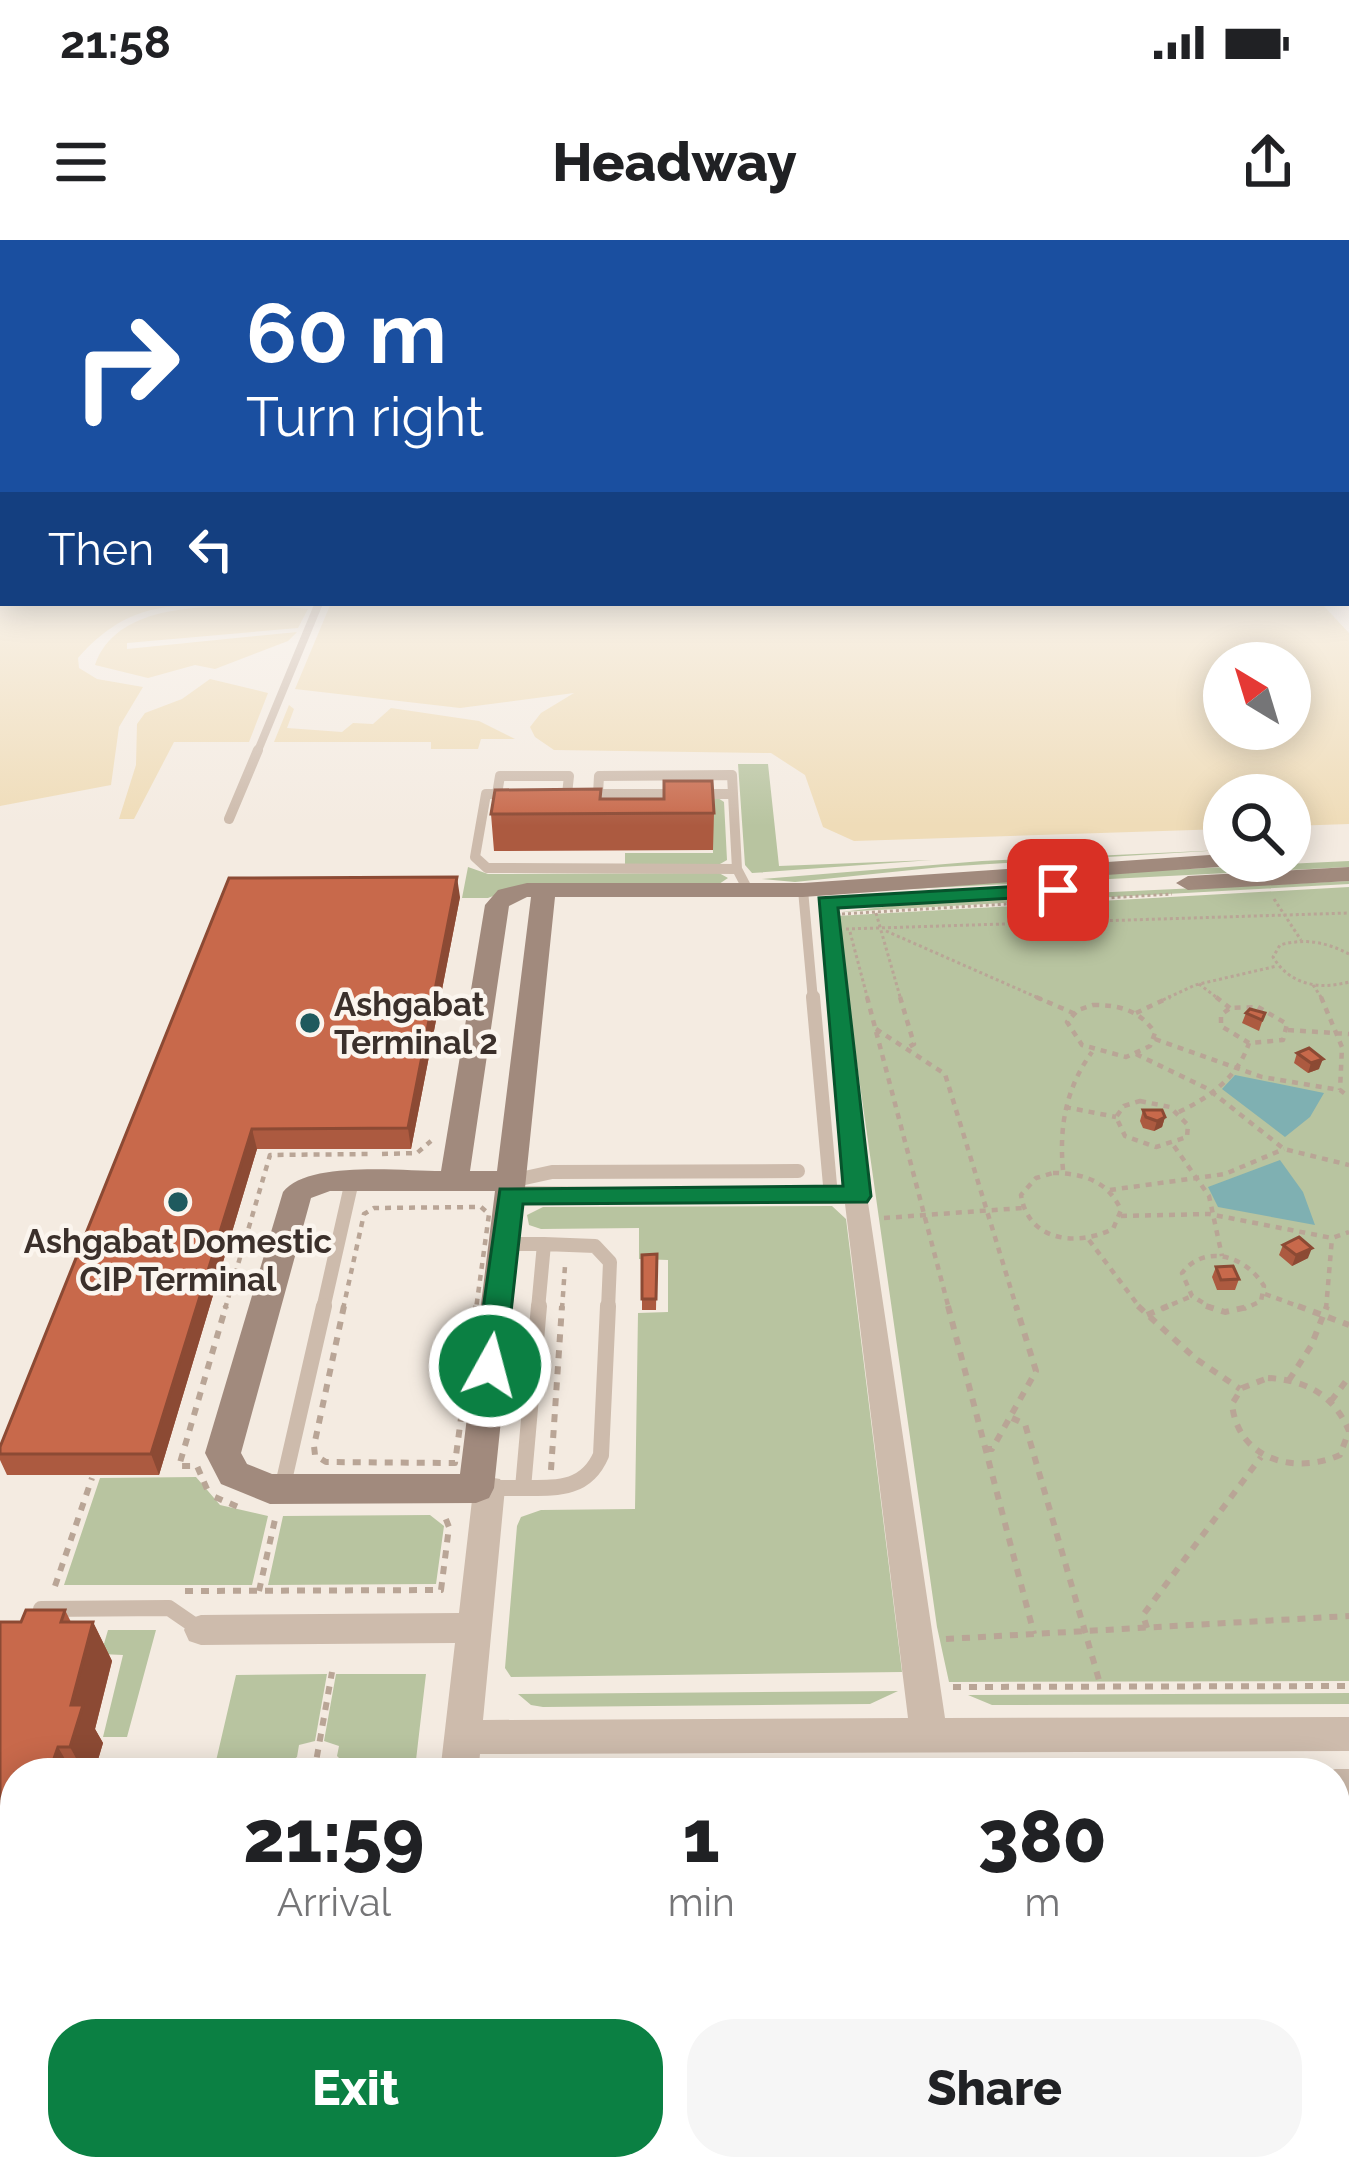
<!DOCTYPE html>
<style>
:root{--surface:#fff;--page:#f6f6f6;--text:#202124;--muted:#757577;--accent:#0b8043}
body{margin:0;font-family:Raleway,sans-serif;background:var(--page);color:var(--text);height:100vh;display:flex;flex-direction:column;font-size:45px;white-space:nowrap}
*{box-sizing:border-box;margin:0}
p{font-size:39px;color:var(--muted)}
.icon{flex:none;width:66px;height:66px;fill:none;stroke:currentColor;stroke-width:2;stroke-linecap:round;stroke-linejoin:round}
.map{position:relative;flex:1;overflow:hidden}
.panel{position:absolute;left:0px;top:1518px;width:1350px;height:423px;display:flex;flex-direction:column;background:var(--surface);border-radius:48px 48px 0 0;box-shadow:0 6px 30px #0003}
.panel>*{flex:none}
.banner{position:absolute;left:0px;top:0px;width:1350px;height:366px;box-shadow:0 6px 30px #0003;background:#1a4fa0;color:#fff;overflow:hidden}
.needle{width:78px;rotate:322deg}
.controls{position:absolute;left:1203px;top:402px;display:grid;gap:24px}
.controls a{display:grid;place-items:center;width:108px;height:108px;border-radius:50%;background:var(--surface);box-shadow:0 6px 30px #0003;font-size:60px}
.pin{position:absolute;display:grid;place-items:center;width:102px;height:102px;color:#fff;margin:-51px;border-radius:24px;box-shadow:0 6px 18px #0006}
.me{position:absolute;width:132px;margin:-66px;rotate:7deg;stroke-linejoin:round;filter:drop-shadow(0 0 9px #0008)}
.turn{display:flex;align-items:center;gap:42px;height:252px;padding:0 48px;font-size:54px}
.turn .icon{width:156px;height:156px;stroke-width:2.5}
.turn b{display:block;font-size:84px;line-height:102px}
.then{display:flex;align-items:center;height:114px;padding:0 48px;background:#0003;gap:24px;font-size:45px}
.eta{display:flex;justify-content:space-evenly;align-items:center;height:204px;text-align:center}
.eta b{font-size:72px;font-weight:800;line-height:84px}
.primary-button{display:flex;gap:24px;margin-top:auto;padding:24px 48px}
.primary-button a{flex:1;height:138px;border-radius:48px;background:var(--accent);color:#fff;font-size:48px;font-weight:800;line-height:138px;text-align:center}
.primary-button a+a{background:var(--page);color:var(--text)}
.status{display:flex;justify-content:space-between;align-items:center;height:84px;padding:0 60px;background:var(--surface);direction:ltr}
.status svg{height:33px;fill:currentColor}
header{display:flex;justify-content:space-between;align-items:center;height:156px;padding:0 48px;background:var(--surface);font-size:54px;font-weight:800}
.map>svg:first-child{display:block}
.green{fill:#b8c4a0}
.sand{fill:#efdcb8;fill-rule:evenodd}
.water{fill:#7fb0b2}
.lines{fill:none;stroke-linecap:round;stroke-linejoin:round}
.path-far2{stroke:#b9a596;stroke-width:3;stroke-dasharray:3 3;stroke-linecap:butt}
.path-far1{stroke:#b9a596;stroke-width:4.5;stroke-dasharray:6 6;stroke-linecap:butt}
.path{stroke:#b9a596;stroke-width:6;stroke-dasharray:8 8;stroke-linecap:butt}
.lane-far4{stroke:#cdbbac;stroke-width:8}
.lane-far3{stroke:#cdbbac;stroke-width:10}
.lane-far2{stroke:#cdbbac;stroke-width:14}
.lane-far1{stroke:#cdbbac;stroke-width:16}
.lane{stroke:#cdbbac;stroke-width:20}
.street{fill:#cdbbac;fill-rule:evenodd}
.secondary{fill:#a18a7d;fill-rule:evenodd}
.wall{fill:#ac5a40}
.shaded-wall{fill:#8c4a34}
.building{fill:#c8694b;stroke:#8c4a34;stroke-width:3}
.route{fill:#0b8043;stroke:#07532c;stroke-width:3}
.poi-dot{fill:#1f5a5e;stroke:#fbf5ee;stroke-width:4.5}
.labels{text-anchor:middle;stroke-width:9;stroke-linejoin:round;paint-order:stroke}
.poi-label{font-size:33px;font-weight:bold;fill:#3b302b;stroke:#fbf5ee;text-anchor:start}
</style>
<div class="status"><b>21:58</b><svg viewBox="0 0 49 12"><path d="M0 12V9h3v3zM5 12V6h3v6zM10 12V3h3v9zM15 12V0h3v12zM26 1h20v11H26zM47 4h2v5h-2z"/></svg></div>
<header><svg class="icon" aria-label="menu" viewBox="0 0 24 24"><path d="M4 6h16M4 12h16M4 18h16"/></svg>Headway<svg class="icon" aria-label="share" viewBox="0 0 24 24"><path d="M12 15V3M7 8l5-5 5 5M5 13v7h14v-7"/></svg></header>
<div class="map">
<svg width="1349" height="1940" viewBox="0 0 1349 1940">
<rect width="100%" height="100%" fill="#f4ebe1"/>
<path class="green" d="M738 524H768L779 626 932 620 752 633 745 625Z
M718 558 724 562 727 620 720 624H625V613H713L712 578 655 568H492L494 562Z
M1224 610 941 627 795 642 762 639 982 621Z
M1349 621V627L851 652 1021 637Z
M468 627 488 634 719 633 728 638 719 644H524L488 658H462Z
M1349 641V644L841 672 942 660Z
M1349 647V1441L949 1442 937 1387 836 676Z
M832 966 846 979 902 1432 511 1437 505 1428 517 1286 521 1277 541 1270 635 1269 638 1073 668 1072V1020L639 1019V988L541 989 529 985 527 975 543 967Z
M196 1237 220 1265 268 1276 252 1345H64L100 1238Z
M430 1275 444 1286 436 1344 268 1345 283 1276Z
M108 1390H156L127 1497H103L123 1415 101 1414Z
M327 1434 315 1501 299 1505 297 1517 291 1521H216L236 1435Z
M336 1434H426L416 1520H341L337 1516 339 1506 324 1501Z
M898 1451 870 1464 543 1467 531 1465 518 1454Z
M1349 1453V1464L992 1465 968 1455Z
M0 1737H15V1866H0Z
M103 1926 331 1927 360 1938 80 1940Z
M477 1926H710V1940H476Z"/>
<path class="sand" d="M0 314 3 363H252C176 366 132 357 78 418L79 428 97 439 143 447 119 487 111 545 0 566Z
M331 363H1321L1349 393V584L1290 586V555H1224V589L854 601 823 587 805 535 771 513 554 510 535 497 530 487 541 473 574 453 460 468 295 449ZM1224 423H1290V489H1224Z
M277 366 308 369 298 388 127 403V409L297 392 288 401 215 429 195 425 148 438 95 425C119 357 220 368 277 366Z
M210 439 268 453 249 502H174L134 579H119L136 525 137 484 145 473 182 459Z
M289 465 294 469 287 488 342 492 353 483 373 484 391 468 479 481 515 499H481L478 509H431V502H274Z"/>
<path class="water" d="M1235 835 1324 853 1310 877 1285 897 1222 849Z
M1280 920 1303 952 1315 985 1218 967 1208 947Z"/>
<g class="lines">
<path class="path-far2" d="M1274 659 1301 700
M876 673 901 760
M842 674 1172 654
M846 689 1349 673
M886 691 1043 760
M850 692 868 760
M1349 714C1326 702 1305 698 1280 705L1273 717C1290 745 1319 750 1349 742
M1199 744 1220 760
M1313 745 1323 760
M1163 760 1195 745 1277 726"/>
<path class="path-far1" d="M867 757 949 1069
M900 757 914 804 907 808
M1036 757 1073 773
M1216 757 1230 768
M1321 757 1342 807 1340 850
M1093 765C1119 765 1140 770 1155 793L1150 806 1126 817 1082 805 1067 782 1078 770Z
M1258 767 1287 784 1283 800 1249 803 1221 786V775L1230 768Z
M1136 773 1170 757
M876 789 945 834 1017 1069
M1288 790 1349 794
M1155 799 1262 837 1340 850 1349 857
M1136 814 1208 849 1284 909 1349 925
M1140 861 1170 867 1188 885 1187 897 1156 907 1125 896 1116 877 1124 866Z
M1065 867 1116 877
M1179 872C1210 857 1238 837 1249 803
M1174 906 1209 956 1222 1016
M382 914 417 913 431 901
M1063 930C1059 886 1066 848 1092 812
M1053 933C1083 933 1108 941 1121 970L1113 989C1076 1007 1028 1001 1021 955L1036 938Z
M1110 950 1225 934 1284 909
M1121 976 1209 974 1332 998 1349 992
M884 978 1022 968
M1089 1000 1141 1069
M1265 1054 1306 1069
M225 1069 270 915 370 914
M343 1069 364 974 374 968 481 967 489 974 476 1069
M562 1069 565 1026
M1161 1069 1192 1056
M1213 1069 1192 1056 1182 1033C1205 1003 1246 1016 1264 1046L1261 1061 1244 1069
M1326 1069 1332 998"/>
<path class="path" d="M344 1066 314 1206 315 1215 326 1222 455 1223 476 1066
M948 1066 1034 1394
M1138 1066 1196 1119 1240 1149
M1206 1066 1225 1072 1252 1066
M1298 1066 1349 1085
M1147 1075 1168 1066
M1268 1138C1306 1140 1334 1155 1349 1191L1340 1215C1295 1235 1238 1220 1232 1164L1242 1148Z
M1289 1140 1311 1106 1327 1066
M1331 1161 1349 1137
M1012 1178 1025 1184 1101 1447
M985 1209H992L1036 1131 1016 1066
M551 1230 562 1066
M207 1249 197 1226H179L226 1066
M215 1257 243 1269
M55 1346 92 1238
M185 1351 441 1350 449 1287 445 1277
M259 1351 276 1275
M1147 1388 1143 1375 1261 1217
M946 1399 1349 1376
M953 1447 1349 1446
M129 1525 418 1524
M314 1533 332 1432
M0 1873H15
M367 1940 369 1926"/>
<path class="lane-far4" d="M257 513 319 363"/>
<path class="lane-far3" d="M497 554 500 536H569L567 554
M510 554H486L475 617 487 628 737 629
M586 554H733L737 629 748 650
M598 554 599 536 732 535 733 554
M229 579 258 510
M803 650 813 760
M827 662 837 760"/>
<path class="lane-far2" d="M813 757 831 956
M837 757 857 955
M511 941 552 932 798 931
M504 1004H544L538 1069
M544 1004 595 1006 610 1022 608 1069
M323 1069 352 941"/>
<path class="lane-far1" d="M489 1248H523L539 1066
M523 1248C557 1248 586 1250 601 1215L608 1066
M282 1249 324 1066
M41 1369 169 1368 201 1390"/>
<path class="lane" d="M0 1709H15
M1335 1776H1349
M0 1903H15
M47 1940 50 1926
M415 1940 417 1926
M1195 1940 1199 1926"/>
<path class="street" d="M510 946 866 949 945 1478 1349 1477V1511L480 1514 478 1533H440L455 1403 201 1405 189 1401 184 1390 189 1379 201 1375 459 1373 472 1260 460 1248 465 1239 476 1235 500 1239 505 1248 483 1480 908 1478 845 964 501 961 497 955 501 949Z
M1335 1529H1349V1565H1335V1533H1325Z"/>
<path class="secondary" d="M1224 614V621H1235L1232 626 803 657H555L494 1248 489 1258 476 1263 270 1264 221 1244 205 1213 283 952C307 920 403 931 441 931L485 665 498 650 527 643H803ZM527 657H531L497 931H470L509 666ZM330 951H495L460 1234H272L247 1224 241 1213 311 958Z
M1349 627V641L1188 650 1176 643 1188 636Z"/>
</g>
<path class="wall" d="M601 559 714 573 713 610 494 611 491 574Z
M229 638 460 657 411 909H257L159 1235H7L0 1220V1207Z
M1246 773H1265L1259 791 1242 783Z
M1297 813 1319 829 1308 833 1294 823Z
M1143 870 1165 877 1162 887 1154 891 1143 888 1140 881Z
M1283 1005 1308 1018 1292 1026 1279 1015Z
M657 1014 656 1070H642V1015Z
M1216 1027 1239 1039 1235 1050H1217L1212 1037Z
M65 1370 71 1382H93L112 1421 95 1489 103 1503 94 1533H15V1639H12L8 1654H0V1382H21Z
M1335 1582H1349V1693H1335Z"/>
<path class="shaded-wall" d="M457 637 460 657 411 909 408 888Z
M1323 819 1319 829 1308 833 1311 823Z
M1165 877 1162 887 1154 891 1157 881Z
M252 889 257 909 159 1235 151 1214Z
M1312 1008 1308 1018 1292 1026 1296 1015Z
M93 1382 112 1421 95 1489 103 1503 94 1533H84L70 1507 71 1465Z
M58 1507 73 1533H49Z
M0 1620 12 1639 8 1654 0 1642Z"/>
<path class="building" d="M664 541H712L714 573 491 574 495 550 601 549 600 559H664Z
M457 637 408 888 252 889 151 1214H0V1207L229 638Z
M1250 769 1265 773 1262 780 1246 773Z
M1309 808 1323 819 1311 823 1297 813Z
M1143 870H1162L1165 877 1157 881 1146 877Z
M1299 997 1312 1008 1296 1015 1283 1005Z
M657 1014 656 1059H642V1015Z
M1233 1026 1239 1039 1221 1040 1216 1027Z
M26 1370H65L61 1382H93L71 1465H83L70 1507H58L49 1533H15V1602H0V1382H21Z
M1335 1582H1349V1642H1335Z"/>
<linearGradient id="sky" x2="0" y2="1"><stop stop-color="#7eb2d2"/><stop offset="0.54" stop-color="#faf6f2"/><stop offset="1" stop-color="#faf6f2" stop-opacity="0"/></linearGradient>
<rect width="1349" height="586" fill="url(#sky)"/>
<path class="route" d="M1058 644 1066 646V655L838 668 871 956 867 962 523 964 505 1126 501 1134H479L475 1126 500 949 843 946 819 658Z"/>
<g class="poi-dot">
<circle cx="310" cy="783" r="12"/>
<circle cx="178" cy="962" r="12"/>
</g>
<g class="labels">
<g class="poi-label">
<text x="334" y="776">Ashgabat<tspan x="334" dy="38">Terminal 2</tspan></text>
<text x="178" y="1013" text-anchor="middle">Ashgabat Domestic<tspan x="178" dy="38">CIP Terminal</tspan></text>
</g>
</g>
</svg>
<div class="controls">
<a><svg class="needle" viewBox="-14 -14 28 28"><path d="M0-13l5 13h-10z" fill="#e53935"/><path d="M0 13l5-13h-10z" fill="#757577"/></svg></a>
<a><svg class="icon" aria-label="search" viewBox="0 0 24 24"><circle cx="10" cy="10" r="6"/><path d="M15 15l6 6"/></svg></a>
</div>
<div class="pin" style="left:1058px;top:650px;background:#d93025"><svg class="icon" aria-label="arrive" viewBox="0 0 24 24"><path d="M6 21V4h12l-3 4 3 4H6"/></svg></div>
<svg class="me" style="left:490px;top:1126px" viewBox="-20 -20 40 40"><circle r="17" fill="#0b8043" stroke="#fff" stroke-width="3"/><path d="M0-11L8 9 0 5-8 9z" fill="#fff"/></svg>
<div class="banner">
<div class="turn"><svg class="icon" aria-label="right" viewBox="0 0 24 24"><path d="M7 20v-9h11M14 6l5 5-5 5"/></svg><div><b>60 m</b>Turn right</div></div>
<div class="then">Then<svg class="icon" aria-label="left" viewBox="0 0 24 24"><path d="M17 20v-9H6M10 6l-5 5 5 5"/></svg></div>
</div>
<section class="panel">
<div class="eta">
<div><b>21:59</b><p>Arrival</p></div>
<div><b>1</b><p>min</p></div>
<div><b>380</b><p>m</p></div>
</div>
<div class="primary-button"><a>Exit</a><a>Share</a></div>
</section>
</div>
